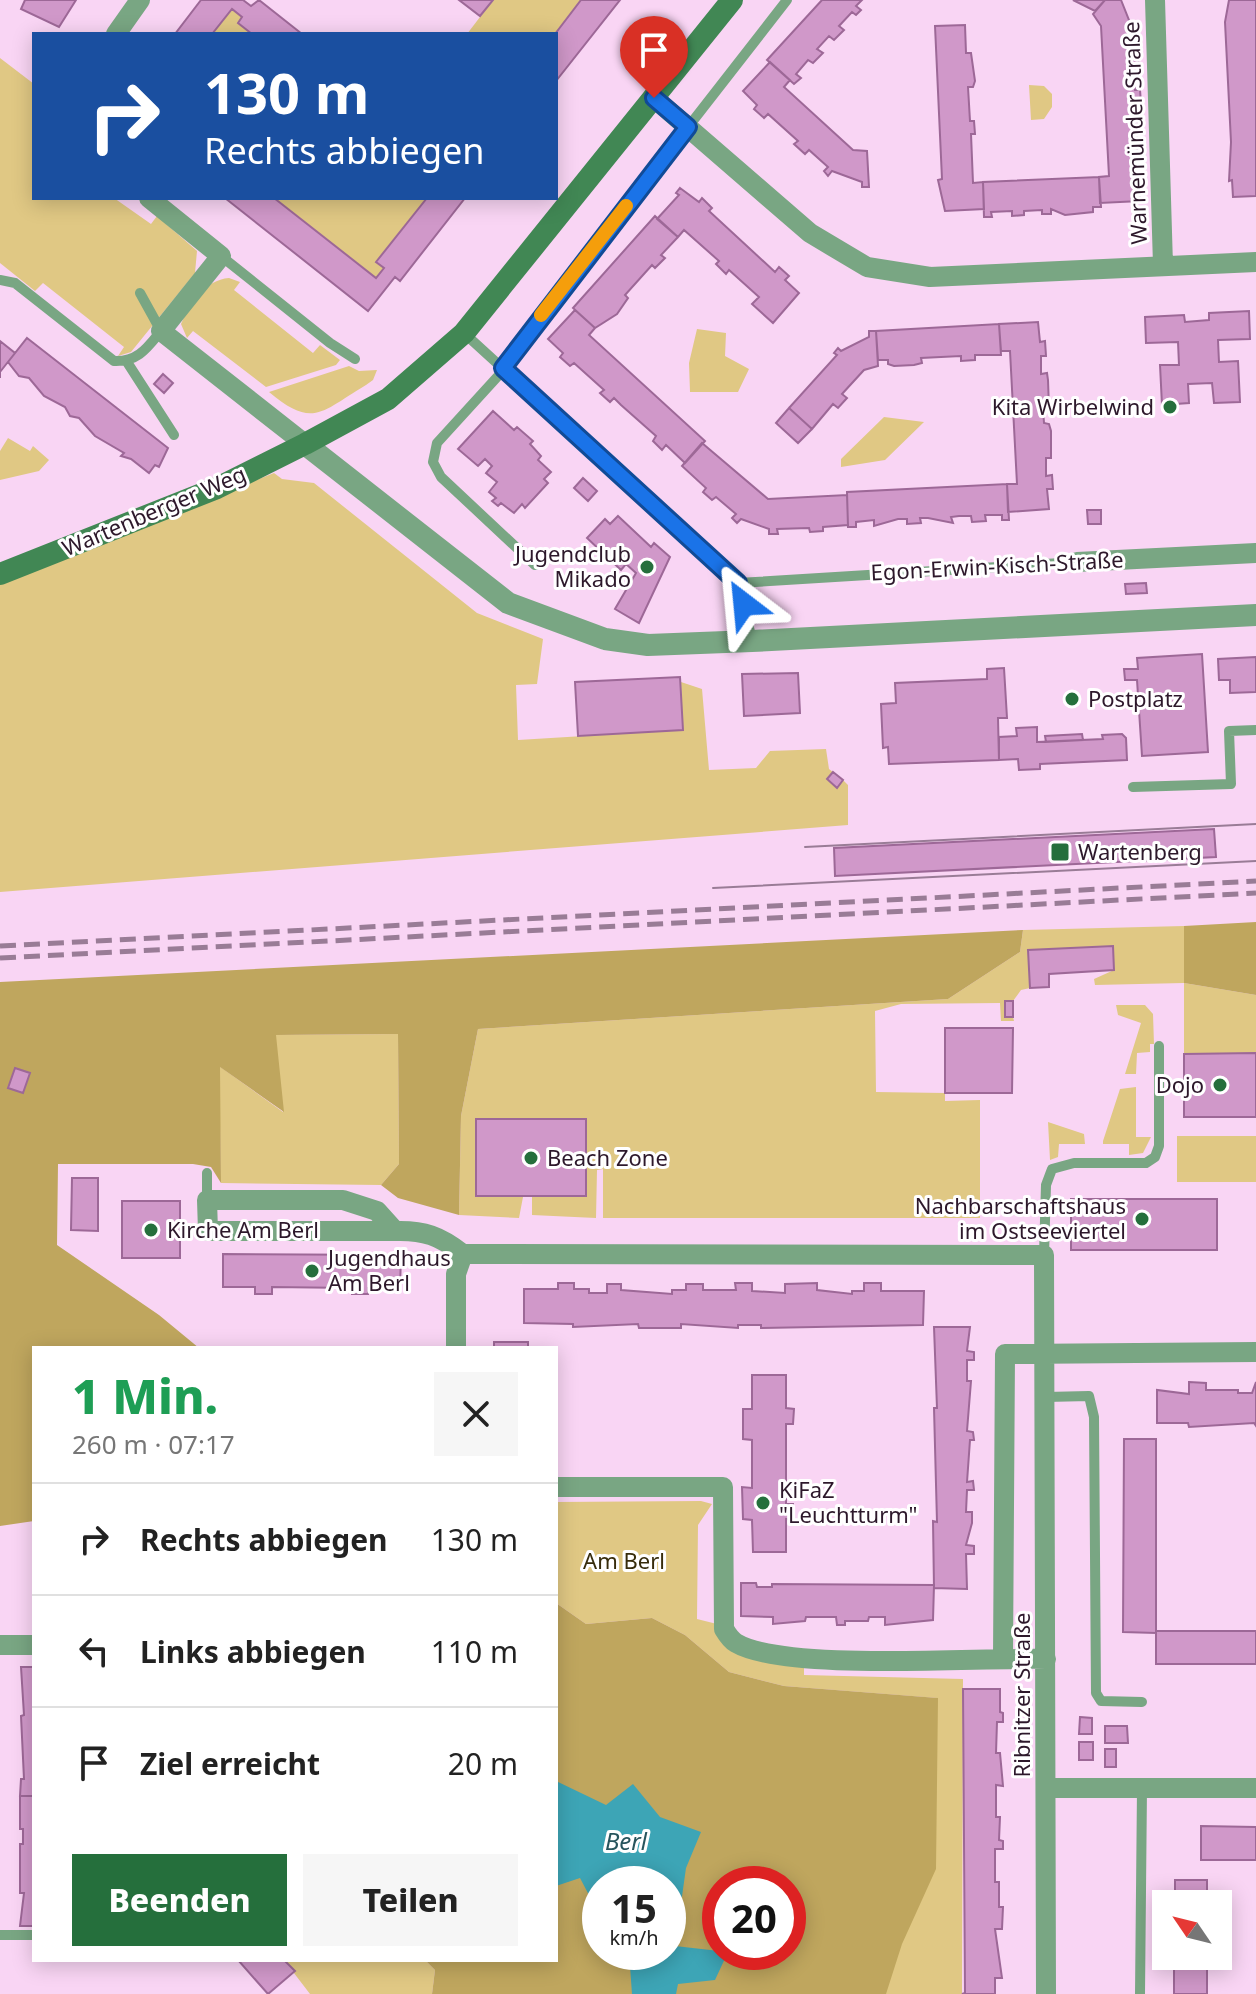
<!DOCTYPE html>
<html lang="de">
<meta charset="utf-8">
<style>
:root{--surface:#fff;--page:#f6f6f6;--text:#222;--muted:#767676;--line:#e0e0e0;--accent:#256f3c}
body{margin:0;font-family:"Noto Sans",sans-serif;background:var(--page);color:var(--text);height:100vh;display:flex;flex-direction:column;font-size:30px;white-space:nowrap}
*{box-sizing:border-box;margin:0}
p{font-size:26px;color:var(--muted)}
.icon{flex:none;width:44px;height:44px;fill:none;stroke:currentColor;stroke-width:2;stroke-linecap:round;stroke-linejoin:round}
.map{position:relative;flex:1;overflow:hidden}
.sheet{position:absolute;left:32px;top:1346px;width:526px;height:616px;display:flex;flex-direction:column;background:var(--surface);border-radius:0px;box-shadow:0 4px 20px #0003}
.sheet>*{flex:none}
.hud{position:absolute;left:32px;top:32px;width:526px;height:168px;border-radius:0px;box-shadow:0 4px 20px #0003;background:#1a4fa0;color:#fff;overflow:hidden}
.needle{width:52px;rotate:305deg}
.tools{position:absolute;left:1152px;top:1890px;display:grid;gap:16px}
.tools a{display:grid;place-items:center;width:80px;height:80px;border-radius:0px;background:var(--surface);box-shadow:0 4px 20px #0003;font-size:40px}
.speed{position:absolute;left:582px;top:1866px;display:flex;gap:16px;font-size:40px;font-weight:700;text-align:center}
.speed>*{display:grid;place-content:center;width:104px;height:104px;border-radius:50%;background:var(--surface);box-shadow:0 4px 20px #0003;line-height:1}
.speed small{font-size:20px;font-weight:400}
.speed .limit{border:12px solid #d22;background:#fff;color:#111}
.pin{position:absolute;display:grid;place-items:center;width:68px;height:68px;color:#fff;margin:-82px -34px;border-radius:50% 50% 50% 0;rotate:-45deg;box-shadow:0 0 8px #0007}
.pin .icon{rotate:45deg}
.me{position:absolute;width:88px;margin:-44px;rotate:331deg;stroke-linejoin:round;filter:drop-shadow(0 0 6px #0008)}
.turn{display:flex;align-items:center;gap:28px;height:168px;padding:0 40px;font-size:36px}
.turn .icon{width:104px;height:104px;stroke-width:2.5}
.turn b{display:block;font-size:56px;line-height:68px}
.round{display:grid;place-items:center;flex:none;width:84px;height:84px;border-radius:0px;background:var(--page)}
.headline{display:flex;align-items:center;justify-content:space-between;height:136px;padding:0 40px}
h1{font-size:48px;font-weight:800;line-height:60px;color:#1e9e55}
.cta{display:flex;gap:16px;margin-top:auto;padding:16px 40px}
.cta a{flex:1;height:92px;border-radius:0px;background:var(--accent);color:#fff;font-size:32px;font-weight:800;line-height:92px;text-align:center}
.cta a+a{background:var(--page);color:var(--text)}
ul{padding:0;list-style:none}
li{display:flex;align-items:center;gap:24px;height:112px;padding:0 40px;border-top:2px solid var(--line)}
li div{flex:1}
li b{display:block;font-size:30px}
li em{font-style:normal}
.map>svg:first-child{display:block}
.green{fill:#e0c884;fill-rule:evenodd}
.forest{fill:#bfa65e;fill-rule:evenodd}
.water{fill:#3da5b6}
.building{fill:#d098c9;stroke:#9d6897;stroke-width:2}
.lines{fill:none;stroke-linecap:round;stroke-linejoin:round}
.service{stroke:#79a683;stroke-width:10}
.minor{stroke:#79a683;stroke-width:20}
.tertiary{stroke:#79a683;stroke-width:22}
.secondary{stroke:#418754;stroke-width:22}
.tram{stroke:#997c96;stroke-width:2}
.rail{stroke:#997c96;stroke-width:5;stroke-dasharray:16 8;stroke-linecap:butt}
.route-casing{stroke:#114b97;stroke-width:20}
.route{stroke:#1a73e8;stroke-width:14}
.slow{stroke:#f59e0b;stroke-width:14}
.poi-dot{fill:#256f3c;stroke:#fff;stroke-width:3}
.labels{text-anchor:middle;stroke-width:6;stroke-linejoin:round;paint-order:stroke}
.street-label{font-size:22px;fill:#2d182b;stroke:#fff}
.poi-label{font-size:22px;fill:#2d182b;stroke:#fff;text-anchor:start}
.park-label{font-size:22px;fill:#372c0b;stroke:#fff}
.water-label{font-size:24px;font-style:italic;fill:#28555d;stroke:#fff}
</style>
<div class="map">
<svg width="1256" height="1994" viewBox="0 0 1256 1994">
<rect width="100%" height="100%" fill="#f9d5f4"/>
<path class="green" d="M493 0H581L555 34H467Z
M232 9 242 17 238 23 252 34H212Z
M0 58 34 84V198H114L151 224 157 216 197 251 195 273 131 352 118 356 124 347 43 283 35 291 0 263Z
M1029 85 1044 86 1052 94V107L1044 119 1031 120Z
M274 198H427L377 261 384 268 376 278Z
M229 278 240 282 234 290 313 353 320 345 340 360 336 365 266 387 193 331 187 338 181 324C191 303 205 280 229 278Z
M697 329 726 333 725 356 749 369 738 392H690L689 363Z
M349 366 359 371 377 370 373 380 366 385C321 412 313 429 269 392Z
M884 417 924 422 885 460 841 467V459Z
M8 438 30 451 33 446 49 460 39 471 0 480V451Z
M274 473 282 479 314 483 477 613 543 639 537 684 516 685 518 740 682 730 681 682 702 689 709 770 756 768 770 751 826 749 829 769 833 772 828 779 837 787 843 780 848 785V825L0 892V584Z
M1184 926V983L1256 995V1054H1184V983L1095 985 1094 979 1114 970 1113 946 1028 950 1030 988 1021 990 1013 1001H1005V1017H1013L1014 1021H1001L1000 1003 901 1004 875 1011 876 1092 945 1093V1101L980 1100V1218H603V1169L597 1170 596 1218 532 1215V1197L585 1196 586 1120 476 1119V1196L523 1197 519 1218 459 1215 461 1116 478 1029 948 999 1020 952 1023 930Z
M1116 1005H1145L1153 1014 1154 1044H1150V1052L1137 1053 1136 1074H1125L1141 1023 1118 1015Z
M398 1034 399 1164 381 1185 221 1183 219 1066 283 1112 275 1035Z
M1136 1087V1137H1151L1143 1153 1129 1155V1144H1103V1141L1120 1089Z
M1048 1122 1084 1134 1085 1144H1059L1058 1157 1050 1160Z
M1177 1136H1256V1182H1177Z
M701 1501 712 1504 698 1525 697 1619 717 1624 804 1665V1675L963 1679 962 1994H581L556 1710 937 1698 784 1686 729 1672 685 1635 652 1618 586 1624 556 1603V1502ZM600 1884H668V1952H600ZM720 1884H788V1952H720Z
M284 1960H425L435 1970 432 1994H310Z"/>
<path class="forest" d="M1256 922V995L1184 983V926Z
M1023 930 1020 952 948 999 478 1029 461 1116 459 1215 398 1198 381 1185 399 1164 398 1034 276 1035 284 1112 220 1067 221 1183 211 1167 193 1164H58L57 1245 159 1315 199 1348H34V1521L0 1526V982Z
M556 1603 586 1624 652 1618 685 1635 729 1672 784 1686 938 1698 936 1869 902 1944 886 1994H432L435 1970 425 1960H556ZM600 1884H668V1952H600ZM720 1884H788V1952H720Z"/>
<path class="water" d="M556 1781 606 1805 633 1784 660 1817 701 1832 686 1868 675 1946 728 1952 715 1980 678 1984 676 1994H632L629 1952H668V1884H600V1916L580 1878 556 1886Z"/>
<path class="building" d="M25 0H76L59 27 21 9Z
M201 0H243L251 6 259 0 302 34H252L238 23 242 17 232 9 212 34H175Z
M459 0H493L480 16Z
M581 0H620L556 81 555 34Z
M822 0H862L856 6 861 10 856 15 852 12 839 26 844 30 834 40 829 36 817 49 823 53 813 63 808 60 796 74 801 78 794 84 767 60Z
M1073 0H1105L1095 11Z
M1105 0H1121L1131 25 1136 24 1137 39 1131 40 1133 58H1138L1139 72 1133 71 1135 90H1140L1141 103 1135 104 1136 121H1142V134H1137V154H1143L1144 161H1138L1139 169H1144L1145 183H1140V201L1100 203 1099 177 1109 176 1101 26 1093 14Z
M1229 0H1256V196L1233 197 1232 180 1229 181 1231 142 1225 22Z
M965 25 966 53H971L975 81 973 87H968L970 121H974L975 134H971L973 183 983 182 984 209 945 211 938 180 942 179 935 26Z
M770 62 790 80 784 87 853 150 867 151 869 187H862V182L832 171 828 176 824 171 828 167 809 150 805 154 794 144 798 141 768 114 764 118 754 109 757 105 743 91Z
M1099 177 1101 207H1093V212L1065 215 1051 209V214H1042V210L1024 211V215L1012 216V211L991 212 992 217H984L983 182Z
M680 188 699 202 702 198 712 208 709 211 775 272 779 267 789 276 785 280 799 293 773 323 752 304 759 297 729 270 726 274 716 264 719 261 684 230 678 237 657 219 679 195 676 193Z
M225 198H274L376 278 384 268 376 262 427 198H465L400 281 395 277 368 311Z
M655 216 678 237 661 255 665 258 655 268 652 265 625 295 628 298 617 314 595 328 573 308Z
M575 310 595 328 589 335 705 441 685 463 666 445 662 450 653 441 656 436 621 405 614 398 610 402 600 393 604 390 574 363 570 366 560 357 563 353 548 339Z
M1249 311 1250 339 1218 340 1219 362 1238 361 1240 402 1214 403 1212 383 1188 384 1189 403 1162 405 1160 365H1179L1178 342 1146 343 1145 317 1184 315 1185 322 1209 320V313Z
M1038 322 1040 342 1045 341 1046 356H1041V374L1047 373 1048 380 1049 408H1043L1044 423 1049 424 1051 431V458H1046V476L1052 475 1053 489H1047L1049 509 1008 512 1007 484H1017L1010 351H1001L999 324Z
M999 324 1001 355H975V360L961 361V356L921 358 922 363 914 365 894 366 888 364V360H878L876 331Z
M869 331H876L878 366 864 370 842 394 847 398 838 408 833 404 812 429 789 408 837 355 834 353 838 348 841 351 869 337Z
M27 338 168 448 159 467 155 465 149 473 131 459 121 456 124 453 95 436 79 418 70 416 65 407 44 396 29 378 19 376 8 362Z
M0 341 15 353 0 372V378Z
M163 374 173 383 164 393 154 384Z
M789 408 812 429 798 443 776 423Z
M493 411 514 430 517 427 533 441 530 444 541 456 538 460 551 472 544 479 548 483 525 508 522 504 514 513 501 503 498 506 492 501 496 498 489 492 497 482 486 473 492 466 485 459 478 466 458 449Z
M702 443 768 499 847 495 848 525 823 527V531L810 532 809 528 777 529 778 534H769V529L741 519 737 523 732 518 736 514 716 497 712 500 703 492 706 488 682 466Z
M583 478 597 491 588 501 574 488Z
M1007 484 1009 520H1002V515H985L986 521 972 522 971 516H959L951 517 953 523 928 518H920L921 523 907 524V519H898L874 526V520L856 522V527H848L847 492Z
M1087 510H1101V524H1088Z
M618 516 651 547 654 543 670 557 639 623 615 609 636 573 626 564 621 570 587 538 605 519 610 524Z
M1146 583 1147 593 1126 594 1125 584Z
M1202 654 1208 752 1142 756 1137 680H1125L1124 669H1138L1137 658Z
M1256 657V692L1230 693V680H1219L1218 659Z
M1004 668 1007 718H998L999 760 889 764 888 747 883 748 881 704 896 703 895 683 987 679V669Z
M798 673 800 713 744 716 742 674Z
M680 677 683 730 578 736 575 682Z
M1037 727V742L1103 739 1102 735 1122 734 1126 738 1127 760 1040 764V769L1019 770 1018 759 999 760V737L1017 736 1016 728Z
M1082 734 1083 740 1046 742 1045 736Z
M833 772 843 780 837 788 827 779Z
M1214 829 1216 857 835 876 834 848Z
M1113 946 1114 970 1049 974V987L1030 988 1028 950Z
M1005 1001H1013V1017H1005Z
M945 1028H1013L1012 1093H945Z
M1256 1053V1117H1184V1054Z
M15 1068 30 1073 23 1093 8 1088Z
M476 1119H586V1196H476Z
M72 1178H98V1231L71 1230Z
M1071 1199H1217V1250H1071Z
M122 1201H180V1258H122Z
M223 1254 401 1255 400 1288H368V1294H352V1288L272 1287V1294H255V1287H223Z
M558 1283H574V1289H589V1293H607V1284H621V1290L672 1294V1290H686V1284H703V1290H736L735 1283H752V1291L785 1293V1284L817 1283V1290L852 1294V1291H864V1283H881V1291H924L923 1325 761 1328V1325H738V1328L681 1324V1328H639L638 1324 573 1327V1324L524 1323V1289H558Z
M934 1327H970L967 1351 974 1352V1360H967V1381H971L967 1431 973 1432 974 1440H970L967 1482 973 1481 974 1490H967L966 1512H972V1523L966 1545 974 1546V1554H966L967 1589 934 1588 933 1521 937 1522 934 1408H937Z
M494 1342H528V1348H494Z
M752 1375H786V1408L794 1409 793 1424H786V1504H793V1520L786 1519V1552H753L752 1520 743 1519 742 1487 752 1488V1440L743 1439V1409H752Z
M1189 1382 1206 1383V1390H1238V1393H1252L1256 1382V1426L1254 1423 1189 1427 1188 1423H1157V1390L1189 1394Z
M1124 1439H1156V1633L1123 1632Z
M741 1583H756L757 1587H772V1584L934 1585 933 1620 885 1625V1617H869L868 1621H845V1625H837L836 1617H806L805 1621 773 1624V1617L741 1616Z
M1156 1631H1256V1664H1156Z
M21 1667H34V1796H20L21 1779H24L21 1716 24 1715Z
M963 1689H1000V1712L1003 1713V1722H997L996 1753H1000L1003 1786 996 1785V1817H1000L999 1840 1003 1841V1849H995V1882H999V1907H1003L1002 1929H995L1002 1978H995V1994H962L965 1993Z
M1080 1717 1092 1718V1734H1079Z
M1105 1726H1127L1128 1743H1105Z
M1079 1742H1093V1760H1079Z
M1105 1749H1116V1767H1105Z
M20 1796H34V1926H20L24 1893H20V1844H23V1829H20Z
M1201 1826 1256 1827V1860H1201Z
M1175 1880H1207V1904H1175Z
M1174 1956H1207V1994H1174Z
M238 1960H284L295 1971 268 1994Z"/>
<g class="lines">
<path class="service" d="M221 256 330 343 355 359
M0 280 15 283 114 361C138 362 147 348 161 331L140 293
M464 333 738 583 752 640
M127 362 174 435
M535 565 441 477 433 462 437 443 499 375 519 344 787 0
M738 583 1077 562
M1133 787 1231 784 1229 731 1256 730
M207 1173V1200
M1044 1255 1046 1185 1052 1169 1074 1163H1146L1155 1157 1159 1146V1046
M1046 1397 1089 1396 1094 1417 1096 1693 1101 1701 1142 1702
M0 1935H34
M1140 1994 1142 1788"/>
<path class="minor" d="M1155 0 1163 265
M116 34 140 0
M654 98 810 233 867 267 930 277 1256 262
M149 198 221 256 161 331 305 444
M1077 562 1256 553
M395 1231 377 1211 343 1200H207L208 1231H395C424 1230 440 1236 463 1254L1044 1255 1046 1994
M456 1348V1274L463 1254
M556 1487H723L724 1629C727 1634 731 1640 736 1643 785 1672 979 1657 1046 1659
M0 1645H34
M1003 1658 1005 1354 1256 1352
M1046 1788H1256"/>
<path class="tertiary" d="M305 444 508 603 605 639 648 645 752 641 1256 615"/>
<path class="secondary" d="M0 574 217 488 305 444 388 399 464 333 732 0"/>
<path class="tram" d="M805 847 1256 824
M713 888 1256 861"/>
<path class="rail" d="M0 946 1256 881
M0 958 1256 893"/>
</g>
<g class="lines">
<g class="route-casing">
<path id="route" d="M654 98 688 127 503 368 738 583 744 604"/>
</g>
<use href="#route" class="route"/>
<path class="slow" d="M541 315 626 206"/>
</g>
<g class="poi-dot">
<circle cx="1170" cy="407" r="8"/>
<circle cx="647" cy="567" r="8"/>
<circle cx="1072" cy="699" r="8"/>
<rect x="1050" y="842" width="20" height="20" rx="4"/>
<circle cx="1220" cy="1085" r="8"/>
<circle cx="531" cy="1158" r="8"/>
<circle cx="1142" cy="1219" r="8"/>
<circle cx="151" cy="1230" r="8"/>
<circle cx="312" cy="1271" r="8"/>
<circle cx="763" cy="1503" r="8"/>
</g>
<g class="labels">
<g class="street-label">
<text transform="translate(1135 133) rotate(-92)" y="8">Warnemünder Straße</text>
<text transform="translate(154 511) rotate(-23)" y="8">Wartenberger Weg</text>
<text transform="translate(997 566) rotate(-3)" y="8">Egon-Erwin-Kisch-Straße</text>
<text transform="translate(1022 1695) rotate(-90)" y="8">Ribnitzer Straße</text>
</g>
<g class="poi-label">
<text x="1154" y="415" text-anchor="end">Kita Wirbelwind</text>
<text x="631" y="562" text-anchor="end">Jugendclub<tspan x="631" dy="25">Mikado</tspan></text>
<text x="1088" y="707">Postplatz</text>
<text x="1078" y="860">Wartenberg</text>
<text x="1204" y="1093" text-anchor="end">Dojo</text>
<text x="547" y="1166">Beach Zone</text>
<text x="1126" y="1214" text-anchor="end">Nachbarschaftshaus<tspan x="1126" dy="25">im Ostseeviertel</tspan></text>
<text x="167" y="1238">Kirche Am Berl</text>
<text x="328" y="1266">Jugendhaus<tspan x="328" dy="25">Am Berl</tspan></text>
<text x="779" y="1498">KiFaZ<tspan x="779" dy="25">"Leuchtturm"</tspan></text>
</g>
<g class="park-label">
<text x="624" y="1569">Am Berl</text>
</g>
<g class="water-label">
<text x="626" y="1850">Berl</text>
</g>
</g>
</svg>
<div class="tools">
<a><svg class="needle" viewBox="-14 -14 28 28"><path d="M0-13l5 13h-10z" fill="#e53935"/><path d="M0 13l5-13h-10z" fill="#767676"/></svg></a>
</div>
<div class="speed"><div>15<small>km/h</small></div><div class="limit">20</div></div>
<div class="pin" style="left:654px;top:98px;background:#d93025"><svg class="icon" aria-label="arrive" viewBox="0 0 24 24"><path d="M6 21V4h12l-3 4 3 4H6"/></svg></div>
<svg class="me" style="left:744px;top:604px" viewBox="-20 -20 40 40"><path d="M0-17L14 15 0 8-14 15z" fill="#1a73e8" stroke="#fff" stroke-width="4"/></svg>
<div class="hud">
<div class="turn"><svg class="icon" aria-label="right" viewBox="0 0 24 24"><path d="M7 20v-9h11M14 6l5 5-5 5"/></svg><div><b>130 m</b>Rechts abbiegen</div></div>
</div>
<section class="sheet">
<div class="headline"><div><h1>1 Min.</h1><p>260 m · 07:17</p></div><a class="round"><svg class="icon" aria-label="close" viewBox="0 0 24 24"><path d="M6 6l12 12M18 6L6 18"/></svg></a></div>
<ul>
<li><svg class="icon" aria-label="right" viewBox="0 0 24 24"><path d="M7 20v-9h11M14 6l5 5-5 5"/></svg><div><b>Rechts abbiegen</b></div><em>130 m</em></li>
<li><svg class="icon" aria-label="left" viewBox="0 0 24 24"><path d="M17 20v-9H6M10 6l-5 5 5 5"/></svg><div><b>Links abbiegen</b></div><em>110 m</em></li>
<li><svg class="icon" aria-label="arrive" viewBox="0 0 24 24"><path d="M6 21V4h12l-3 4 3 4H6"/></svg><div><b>Ziel erreicht</b></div><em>20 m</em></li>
</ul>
<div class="cta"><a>Beenden</a><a>Teilen</a></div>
</section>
</div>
